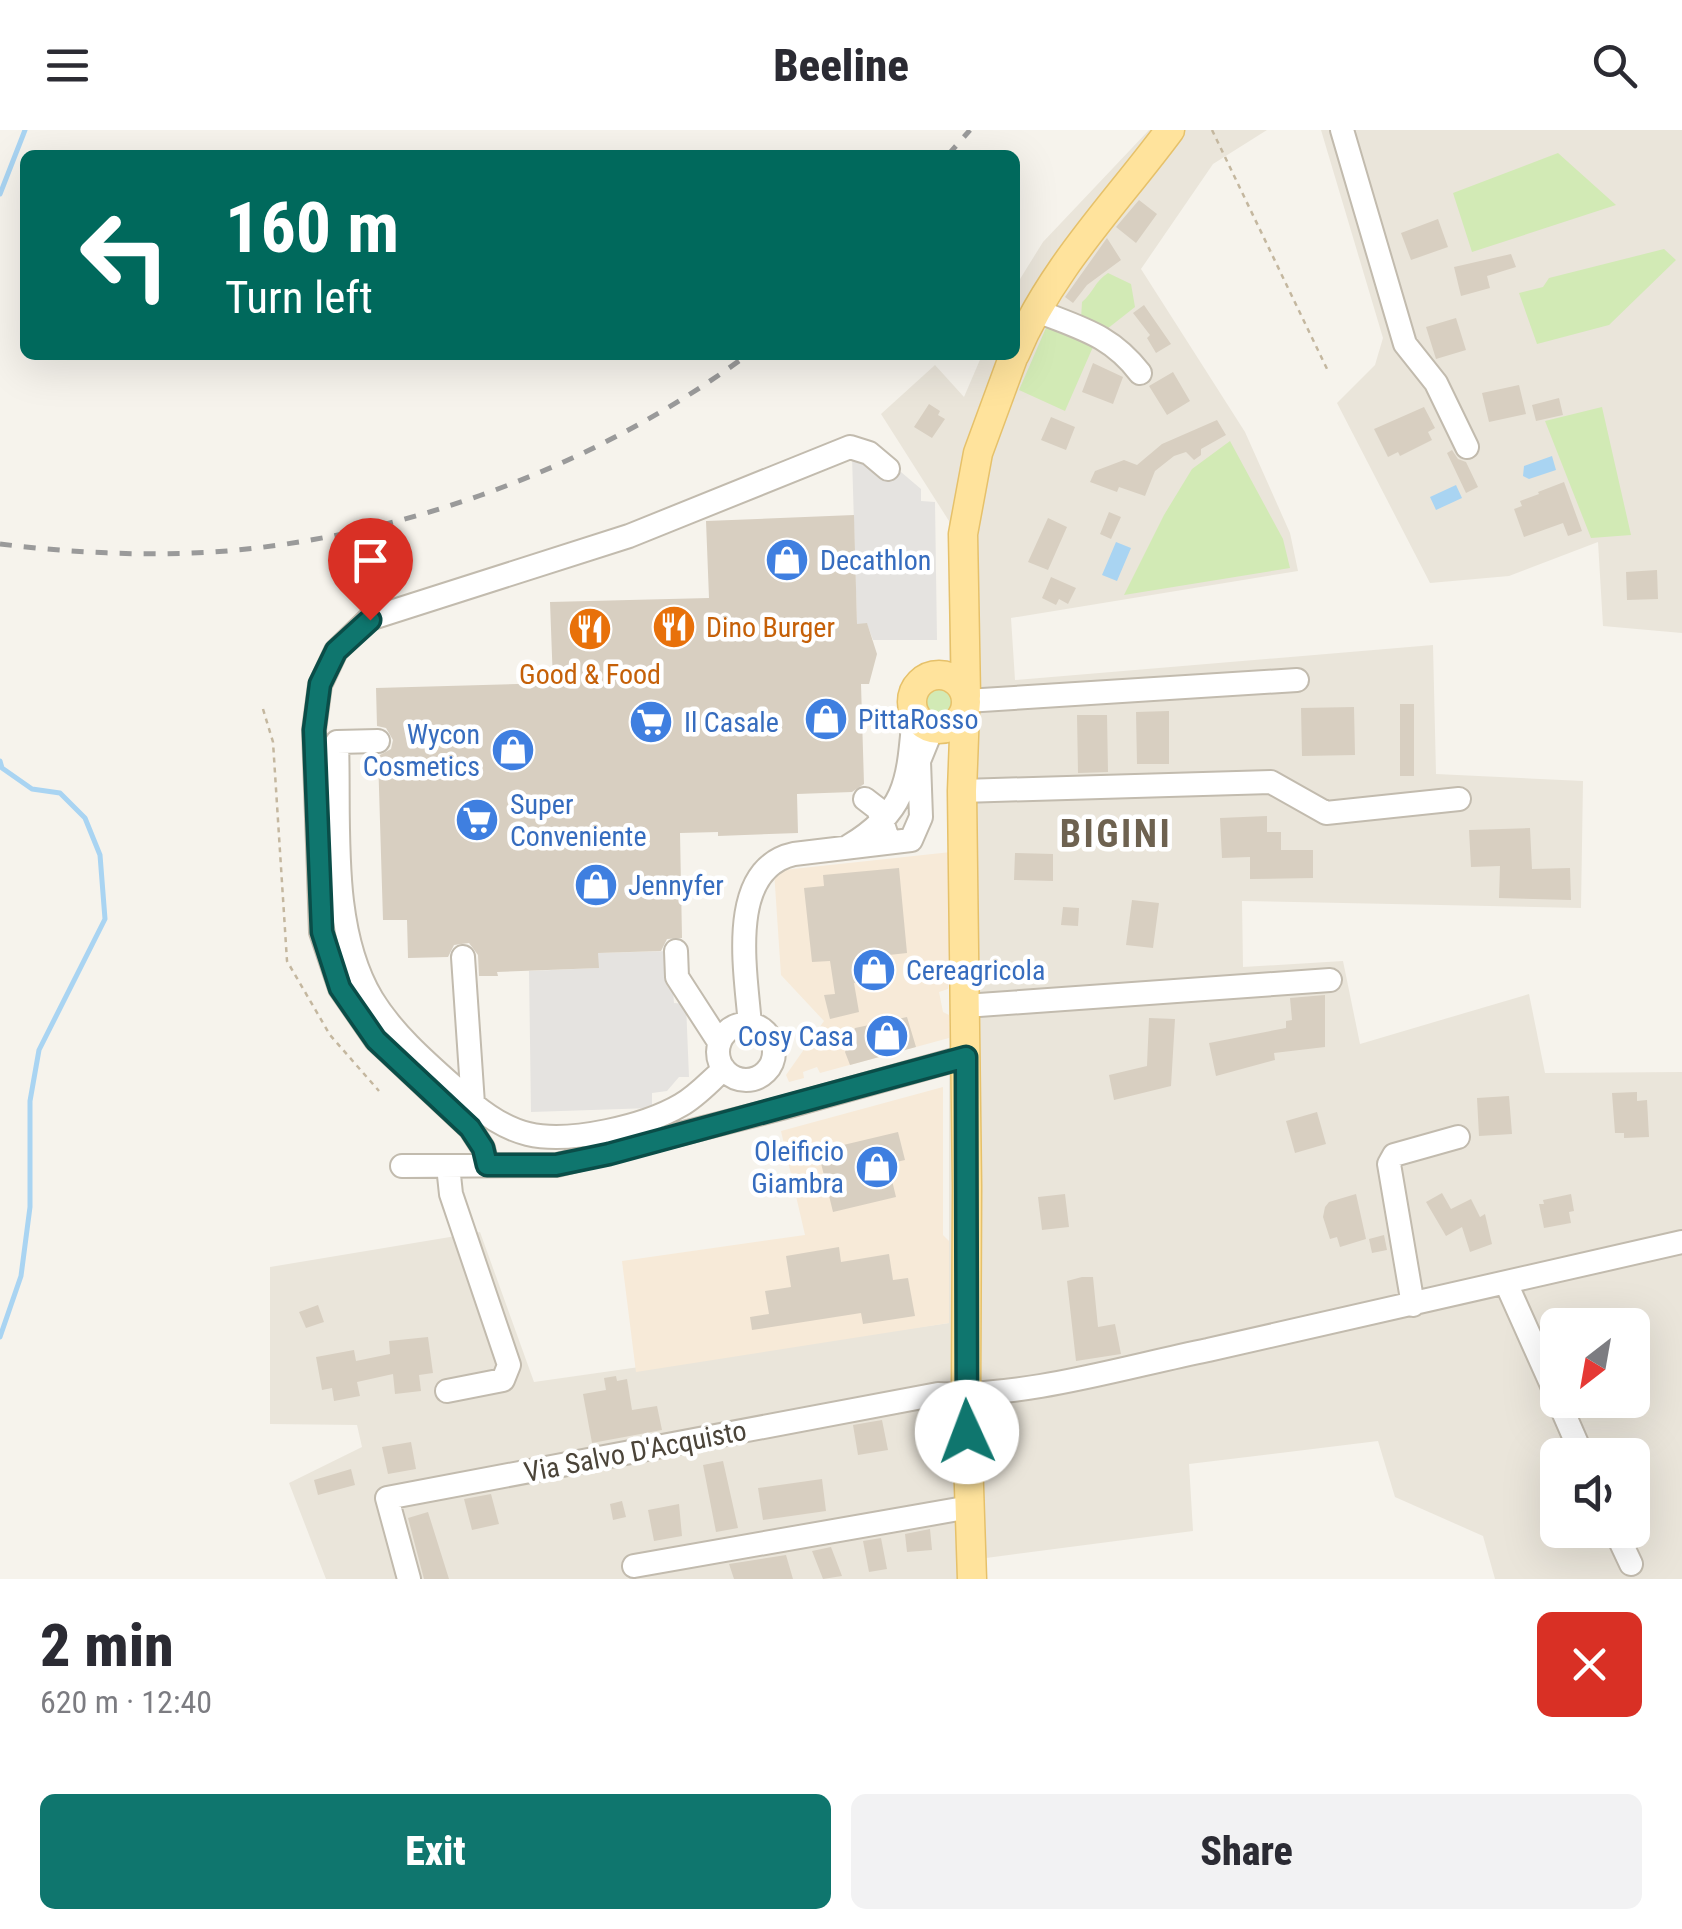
<!DOCTYPE html>
<meta charset="utf-8">
<style>
:root{--surface:#fff;--page:#f2f2f3;--text:#2b2b33;--muted:#7c7c81;--accent:#0f766e}
body{margin:0;font-family:"Roboto Condensed",sans-serif;background:var(--page);color:var(--text);height:100vh;display:flex;flex-direction:column;font-size:38px;white-space:nowrap}
*{box-sizing:border-box;margin:0}
p{font-size:32px;color:var(--muted)}
.icon{flex:none;width:55px;height:55px;fill:none;stroke:currentColor;stroke-width:2;stroke-linecap:round;stroke-linejoin:round}
.map{position:relative;height:1449px;overflow:hidden}
.side{display:flex;flex-direction:column;background:var(--surface);flex:1}
.side>*{flex:none}
.hud{position:absolute;left:20px;top:20px;width:1000px;height:210px;border-radius:15px;box-shadow:0 10px 40px #0002;background:#00695c;color:#fff;overflow:hidden}
.needle{width:65px;rotate:211deg}
.fabs{position:absolute;left:1540px;top:1178px;display:grid;gap:20px}
.fabs a{display:grid;place-items:center;width:110px;height:110px;border-radius:15px;background:var(--surface);box-shadow:0 10px 40px #0002;font-size:50px}
.pin{position:absolute;display:grid;place-items:center;width:85px;height:85px;color:#fff;margin:-102px -42px;border-radius:50% 50% 50% 0;rotate:-45deg;box-shadow:0 0 10px #0007}
.pin .icon{rotate:45deg}
.me{position:absolute;width:110px;margin:-55px;rotate:358deg;stroke-linejoin:round;filter:drop-shadow(0 0 8px #0008)}
.turn{display:flex;align-items:center;gap:35px;height:210px;padding:0 40px;font-size:45px}
.turn .icon{width:130px;height:130px;stroke-width:2.5}
.turn b{display:block;font-size:70px;line-height:85px}
.round{display:grid;place-items:center;flex:none;width:105px;height:105px;border-radius:15px;background:var(--page)}
.summary{display:flex;align-items:center;justify-content:space-between;height:170px;padding:0 40px}
h1{font-size:60px;font-weight:800;line-height:75px}
.cta{display:flex;gap:20px;margin-top:auto;padding:20px 40px}
.cta a{flex:1;height:115px;border-radius:15px;background:var(--accent);color:#fff;font-size:40px;font-weight:800;line-height:115px;text-align:center}
.cta a+a{background:var(--page);color:var(--text)}
header{display:flex;justify-content:space-between;align-items:center;height:130px;padding:0 40px;background:var(--surface);font-size:45px;font-weight:800}
.map>svg:first-child{display:block}
.residential{fill:#eae5da;fill-rule:evenodd}
.commercial{fill:#f7ead8}
.green{fill:#d2eab5}
.parking{fill:#e5e3e0}
.water{fill:#a9d4f2}
.lines{fill:none;stroke-linecap:round;stroke-linejoin:round}
.stream{stroke:#a9d4f2;stroke-width:5}
.building{fill:#d8cfc1}
.minor-casing{stroke:#c2bbae;stroke-width:26}
.major-casing{stroke:#e6c16a;stroke-width:31}
.path{stroke:#c4b79f;stroke-width:2.5;stroke-dasharray:5 5;stroke-linecap:butt}
.minor{stroke:#fff;stroke-width:22}
.major{stroke:#ffe39c;stroke-width:28}
.rail{stroke:#9a9a9a;stroke-width:5;stroke-dasharray:12 12;stroke-linecap:butt}
.route-casing{stroke:#0a4d48;stroke-width:25}
.route{stroke:#0f766e;stroke-width:18}
.labels{text-anchor:middle;stroke-width:9;stroke-linejoin:round;paint-order:stroke}
.shop-label{font-size:28px;fill:#366cbe;stroke:#fff;text-anchor:start}
.food-label{font-size:28px;fill:#c56008;stroke:#fff;text-anchor:start}
.street-label{font-size:28px;fill:#4b4439;stroke:#fff}
.district-label{font-size:38px;font-weight:bold;letter-spacing:2.5px;fill:#6e6250;stroke:#fff}
</style>
<header><svg class="icon" aria-label="menu" viewBox="0 0 24 24"><path d="M4 6h16M4 12h16M4 18h16"/></svg>Beeline<svg class="icon" aria-label="search" viewBox="0 0 24 24"><circle cx="10" cy="10" r="6"/><path d="M15 15l6 6"/></svg></header>
<div class="map">
<svg width="1682" height="1449" viewBox="0 0 1682 1449">
<rect width="100%" height="100%" fill="#f6f3ec"/>
<path class="residential" d="M1149 0H1267L1213 34 1141 139 1245 302 1290 403 1298 441 1011 488 1015 550 1433 515 1436 644 1583 651 1581 778 1242 771 1243 837 1343 831 1360 914 1529 864 1545 943 1682 942V1449H1495L1483 1406 1395 1367 1378 1311 1189 1334 1193 1401 986 1428V1449H326L289 1353 362 1317 357 1295 270 1294V1137L480 1102 534 1252 949 1193V391L881 284 935 235 964 267 982 225H1015V157L1043 112ZM1558 1195H1632V1270H1558ZM1558 1325H1632V1400H1558Z
M1321 0H1682V503L1603 496 1598 412 1509 446 1430 453 1337 273 1375 235 1383 208Z"/>
<path class="commercial" d="M951 722 948 859 939 862 943 882 951 886 949 908 820 943 817 937 803 942 804 948 789 952 786 945 824 891 781 845 774 741Z
M943 957V1105L949 1111V1193L636 1242 622 1131 805 1105 781 1001Z"/>
<path class="green" d="M1558 23 1616 75 1472 122 1453 63Z
M1664 119 1676 130 1609 195 1537 214 1519 163 1543 157 1549 148Z
M1108 143 1131 154 1135 177 1107 199 1081 189 1082 172C1093 163 1095 151 1108 143Z
M1049 191 1096 210 1065 281 1019 260Z
M1602 277 1631 405 1591 408 1545 291Z
M1230 311 1283 409 1290 438 1124 465 1164 385 1192 339Z
M920 572a17 17 0 1 1 34 0a17 17 0 1 1-34 0Z"/>
<path class="parking" d="M875 320 921 359V371L935 372 937 510H873L867 494H857L852 326Z
M670 821 674 873 686 874 689 947H679L667 961 652 963V978L531 982 529 841 598 838V823Z"/>
<path class="water" d="M1552 326 1556 340 1529 349 1523 346 1524 336Z
M1456 355 1462 368 1436 380 1430 367Z
M1116 412 1131 418 1117 451 1102 445Z"/>
<g class="lines">
<path class="stream" d="M0 64 25 0
M0 631 2 638 32 659 60 663 85 688 100 725 105 789 39 920 30 971V1077L21 1146 0 1207"/>
</g>
<path class="building" d="M1139 70 1157 84 1136 113 1116 97Z
M1438 89 1448 117 1411 130 1401 103Z
M1107 108 1121 130 1087 155 1073 173 1065 167Z
M1511 124 1516 137 1487 146 1490 158 1461 166 1454 137Z
M1144 175 1171 214 1156 223 1147 208 1150 205 1133 183Z
M1456 188 1466 220 1436 229 1426 197Z
M1093 233 1123 247 1113 274 1082 262Z
M1173 242 1190 271 1167 285 1149 256Z
M1519 255 1526 284 1489 292 1482 263Z
M1559 268 1563 285 1536 291 1532 275Z
M929 274 940 281 938 285 945 289 932 308 914 297Z
M1424 277 1435 298 1428 302 1432 310 1400 326 1398 322 1388 327 1374 299Z
M1051 287 1075 297 1066 320 1041 310Z
M1217 290 1226 305 1201 319V325L1194 330 1186 322 1174 326 1155 341 1145 366 1119 357 1117 362 1090 352 1095 341 1124 330 1137 335 1162 314Z
M1452 320 1458 329 1466 332 1478 357 1466 363 1447 323Z
M1564 352 1582 401 1568 406 1563 393 1524 407 1514 379 1522 376 1520 371 1539 364 1538 362Z
M1109 382 1121 387 1111 409 1100 404Z
M854 385 857 494 867 493 877 524 869 554H861L864 654 852 662 797 664 798 703 718 706V702L680 703 682 808 667 809 661 821 598 823 599 838 497 842 498 846H479L478 825 469 813 454 815 448 827 408 828 407 790H383L378 626 391 619 393 610 386 598 377 596 376 558 553 553 550 472 709 468 706 391Z
M1048 388 1067 397 1048 440 1028 432Z
M1657 440 1658 469 1627 470 1626 442Z
M1051 447 1076 458 1068 474 1059 469 1056 475 1042 468Z
M1400 574H1414V646H1400Z
M1354 577 1355 625 1302 626 1301 578Z
M1169 581V634H1137L1136 582Z
M1077 585H1107L1108 642 1078 643Z
M1267 686V702H1281V720H1313V748L1250 749V727L1222 728 1220 688Z
M1530 698 1532 739 1570 738 1571 770 1499 768 1500 736 1471 737 1469 700Z
M1015 723 1053 724V751L1014 750Z
M899 738 907 823 880 826 883 850 854 853 859 882 830 889 824 865 835 864 830 831 812 832 804 758 824 756 823 745Z
M1132 770 1159 773 1153 818 1126 815Z
M1063 777 1079 778 1078 796 1061 795Z
M1325 865V917L1274 923 1275 930 1216 946 1209 913 1286 898V891L1292 890 1290 868Z
M907 887 916 917 850 935 845 922 855 898Z
M1149 888 1175 889 1171 956 1114 970 1109 945 1147 936Z
M1637 962V971L1647 970 1649 1007 1624 1008V1003H1615L1612 963Z
M1509 966 1512 1004 1479 1006 1477 968Z
M1317 982 1326 1014 1295 1023 1286 991Z
M898 1002 905 1030 888 1034 896 1067 833 1082 818 1021Z
M1442 1063 1451 1079 1471 1069 1480 1087 1485 1084 1492 1114 1470 1122 1462 1097 1446 1106 1426 1072Z
M1065 1064 1069 1097 1042 1100 1038 1067Z
M1356 1064 1366 1109 1340 1117 1337 1107 1330 1109 1323 1087 1325 1077 1329 1072Z
M1571 1064 1574 1081 1569 1082 1571 1093 1544 1098 1539 1074H1544L1543 1070Z
M1384 1105 1387 1120 1372 1123 1369 1109Z
M839 1117 841 1132 889 1124 893 1150 908 1148 915 1186 863 1194 861 1183 752 1200 750 1187 769 1184 765 1161 791 1157 786 1126Z
M1082 1147H1093L1098 1197 1115 1194 1121 1224 1076 1231 1067 1151Z
M318 1175 324 1192 306 1198 299 1182Z
M428 1207 433 1243 419 1245 421 1261 395 1264 393 1244 357 1252 360 1266 334 1271 332 1258 322 1260 316 1227 354 1220 356 1231 390 1224 389 1211Z
M616 1246 617 1251 627 1249 632 1280 657 1276 662 1300 592 1313 583 1264 606 1260 604 1248Z
M882 1290 888 1320 858 1325 853 1295Z
M411 1312 416 1339 388 1344 382 1317Z
M723 1331 738 1398 716 1402 703 1335Z
M351 1339 355 1355 318 1365 314 1350Z
M822 1349 826 1381 763 1390 758 1358Z
M491 1364 499 1394 472 1400 464 1369Z
M622 1371 626 1387 613 1390 610 1374Z
M679 1374 682 1406 654 1411 648 1380Z
M428 1382 449 1449H424L408 1388Z
M930 1399 932 1420 907 1422 905 1404Z
M881 1408 887 1439 869 1442 863 1411Z
M831 1417 842 1446 823 1449 812 1421Z
M786 1425 793 1449H734L729 1434Z"/>
<g class="lines">
<g class="minor-casing">
<path id="minor" d="M1342 0 1405 214 1436 253 1467 317
M1035 180C1079 198 1110 204 1140 243
M966 571 1297 550
M378 611 337 612C340 694 329 797 372 869 397 910 438 942 473 974
M962 661 1271 652 1326 683 1459 669
M865 669 878 679 886 703
M849 716C909 680 908 648 914 584
M676 821 677 847 719 912
M463 827 473 974C490 988 507 999 528 1004 570 1014 645 996 681 975 697 966 710 951 724 939
M965 876 1330 850
M718 922a28 28 0 1 1 56 0a28 28 0 1 1-56 0Z
M750 895C746 843 726 739 794 724L911 710 921 687 919 631 932 599
M487 1035 483 1018 470 998 376 910 340 858 321 802 314 600 320 555 336 521 369 489 629 406 850 317 869 323 888 339
M402 1036 557 1035 782 978 965 927
M1506 1153 1558 1269
M1413 1175 1389 1034 1394 1025 1458 1007
M447 1261 503 1250 509 1235 451 1064 448 1036
M1558 1270 1582 1325
M1615 1400 1631 1434
M634 1436 970 1377
M409 1449 387 1368 938 1264C1028 1267 1120 1238 1208 1220 1366 1185 1524 1149 1682 1112"/>
</g>
<g class="major-casing">
<path id="major" d="M1015 224C1051 138 1116 73 1170 0
M912 572a27 27 0 1 1 54 0a27 27 0 1 1-54 0Z
M966 566 963 404 978 323 1014 225
M965 580 962 661 967 1057 966 1265 972 1449"/>
</g>
<path class="path" d="M1212 0 1328 241
M263 579 273 612 287 831 330 905 379 961"/>
<use href="#minor" class="minor"/>
<use href="#major" class="major"/>
<path class="rail" d="M948 25 970 0
M0 414C74 423 153 427 227 421 411 405 600 334 747 225"/>
</g>
<g class="lines">
<g class="route-casing">
<path id="route" d="M370 490 336 521 320 554 314 600 322 802 340 858 376 910 470 998 483 1018 487 1035H556L609 1024 966 927 967 1302"/>
</g>
<use href="#route" class="route"/>
</g>
<defs>
<g id="shop-disc" transform="scale(2.25)"><circle r="9.5" fill="#3f7fe0" stroke="#fff"/><path d="M-5-2.5h2.3a2.7 3.5 0 0 1 5.4 0H5L5.5 6h-11ZM-1.5-2.5h3a1.5 2.3 0 0 0-3 0Z" fill="#fff"/></g>
<g id="restaurant-disc" transform="scale(2.25)"><circle r="9.5" fill="#e8710a" stroke="#fff"/><path d="M-5-6h1v4h1v-4h1v4h1v-4h1v5L-1.5 .5V6h-2V.5L-5-1ZM5-6V6H3V1.5H1.5Q1.5-4 5-6Z" fill="#fff"/></g>
<g id="supermarket-disc" transform="scale(2.25)"><circle r="9.5" fill="#3f7fe0" stroke="#fff"/><path d="M-6-5.5h2.5l.6 2H6L4.5 2H-2.5L-4.4-4H-6ZM-1.5 3.2a1.3 1.3 0 1 0 .1 0ZM3 3.2a1.3 1.3 0 1 0 .1 0Z" fill="#fff"/></g>
</defs>
<g fill-rule="evenodd">
<use href="#shop-disc" x="787" y="430"/>
<use href="#restaurant-disc" x="674" y="497"/>
<use href="#restaurant-disc" x="590" y="499"/>
<use href="#shop-disc" x="826" y="589"/>
<use href="#supermarket-disc" x="651" y="592"/>
<use href="#shop-disc" x="513" y="620"/>
<use href="#supermarket-disc" x="477" y="690"/>
<use href="#shop-disc" x="596" y="755"/>
<use href="#shop-disc" x="874" y="840"/>
<use href="#shop-disc" x="887" y="906"/>
<use href="#shop-disc" x="877" y="1037"/>
</g>
<g class="labels">
<g class="shop-label">
<text x="820" y="440">Decathlon</text>
<text x="858" y="599">PittaRosso</text>
<text x="684" y="602">Il Casale</text>
<text x="480" y="614" text-anchor="end">Wycon<tspan x="480" dy="32">Cosmetics</tspan></text>
<text x="510" y="684">Super<tspan x="510" dy="32">Conveniente</tspan></text>
<text x="628" y="765">Jennyfer</text>
<text x="906" y="850">Cereagricola</text>
<text x="854" y="916" text-anchor="end">Cosy Casa</text>
<text x="844" y="1031" text-anchor="end">Oleificio<tspan x="844" dy="32">Giambra</tspan></text>
</g>
<g class="food-label">
<text x="706" y="507">Dino Burger</text>
<text x="590" y="554" text-anchor="middle">Good &amp; Food</text>
</g>
<g class="street-label">
<text transform="translate(635 1321) rotate(-11)" y="10">Via Salvo D'Acquisto</text>
</g>
<g class="district-label">
<text x="1116" y="717">BIGINI</text>
</g>
</g>
</svg>
<div class="fabs">
<a><svg class="needle" viewBox="-14 -14 28 28"><path d="M0-13l5 13h-10z" fill="#e53935"/><path d="M0 13l5-13h-10z" fill="#7c7c81"/></svg></a>
<a><svg class="icon" aria-label="sound" viewBox="0 0 24 24"><path d="M4 9h4l5-4v14l-5-4H4zM17 9q2 3 0 6"/></svg></a>
</div>
<div class="pin" style="left:370px;top:490px;background:#d93025"><svg class="icon" aria-label="arrive" viewBox="0 0 24 24"><path d="M6 21V4h12l-3 4 3 4H6"/></svg></div>
<svg class="me" style="left:967px;top:1302px" viewBox="-20 -20 40 40"><circle r="19" fill="#fff"/><path d="M0-13L10 11 0 6-10 11z" fill="#0f766e"/></svg>
<div class="hud">
<div class="turn"><svg class="icon" aria-label="left" viewBox="0 0 24 24"><path d="M17 20v-9H6M10 6l-5 5 5 5"/></svg><div><b>160 m</b>Turn left</div></div>
</div>
</div>
<section class="side">
<div class="summary"><div><h1>2 min</h1><p>620 m · 12:40</p></div><a class="round" style="background:#d93025;color:#fff"><svg class="icon" aria-label="close" viewBox="0 0 24 24"><path d="M6 6l12 12M18 6L6 18"/></svg></a></div>
<div class="cta"><a>Exit</a><a>Share</a></div>
</section>
